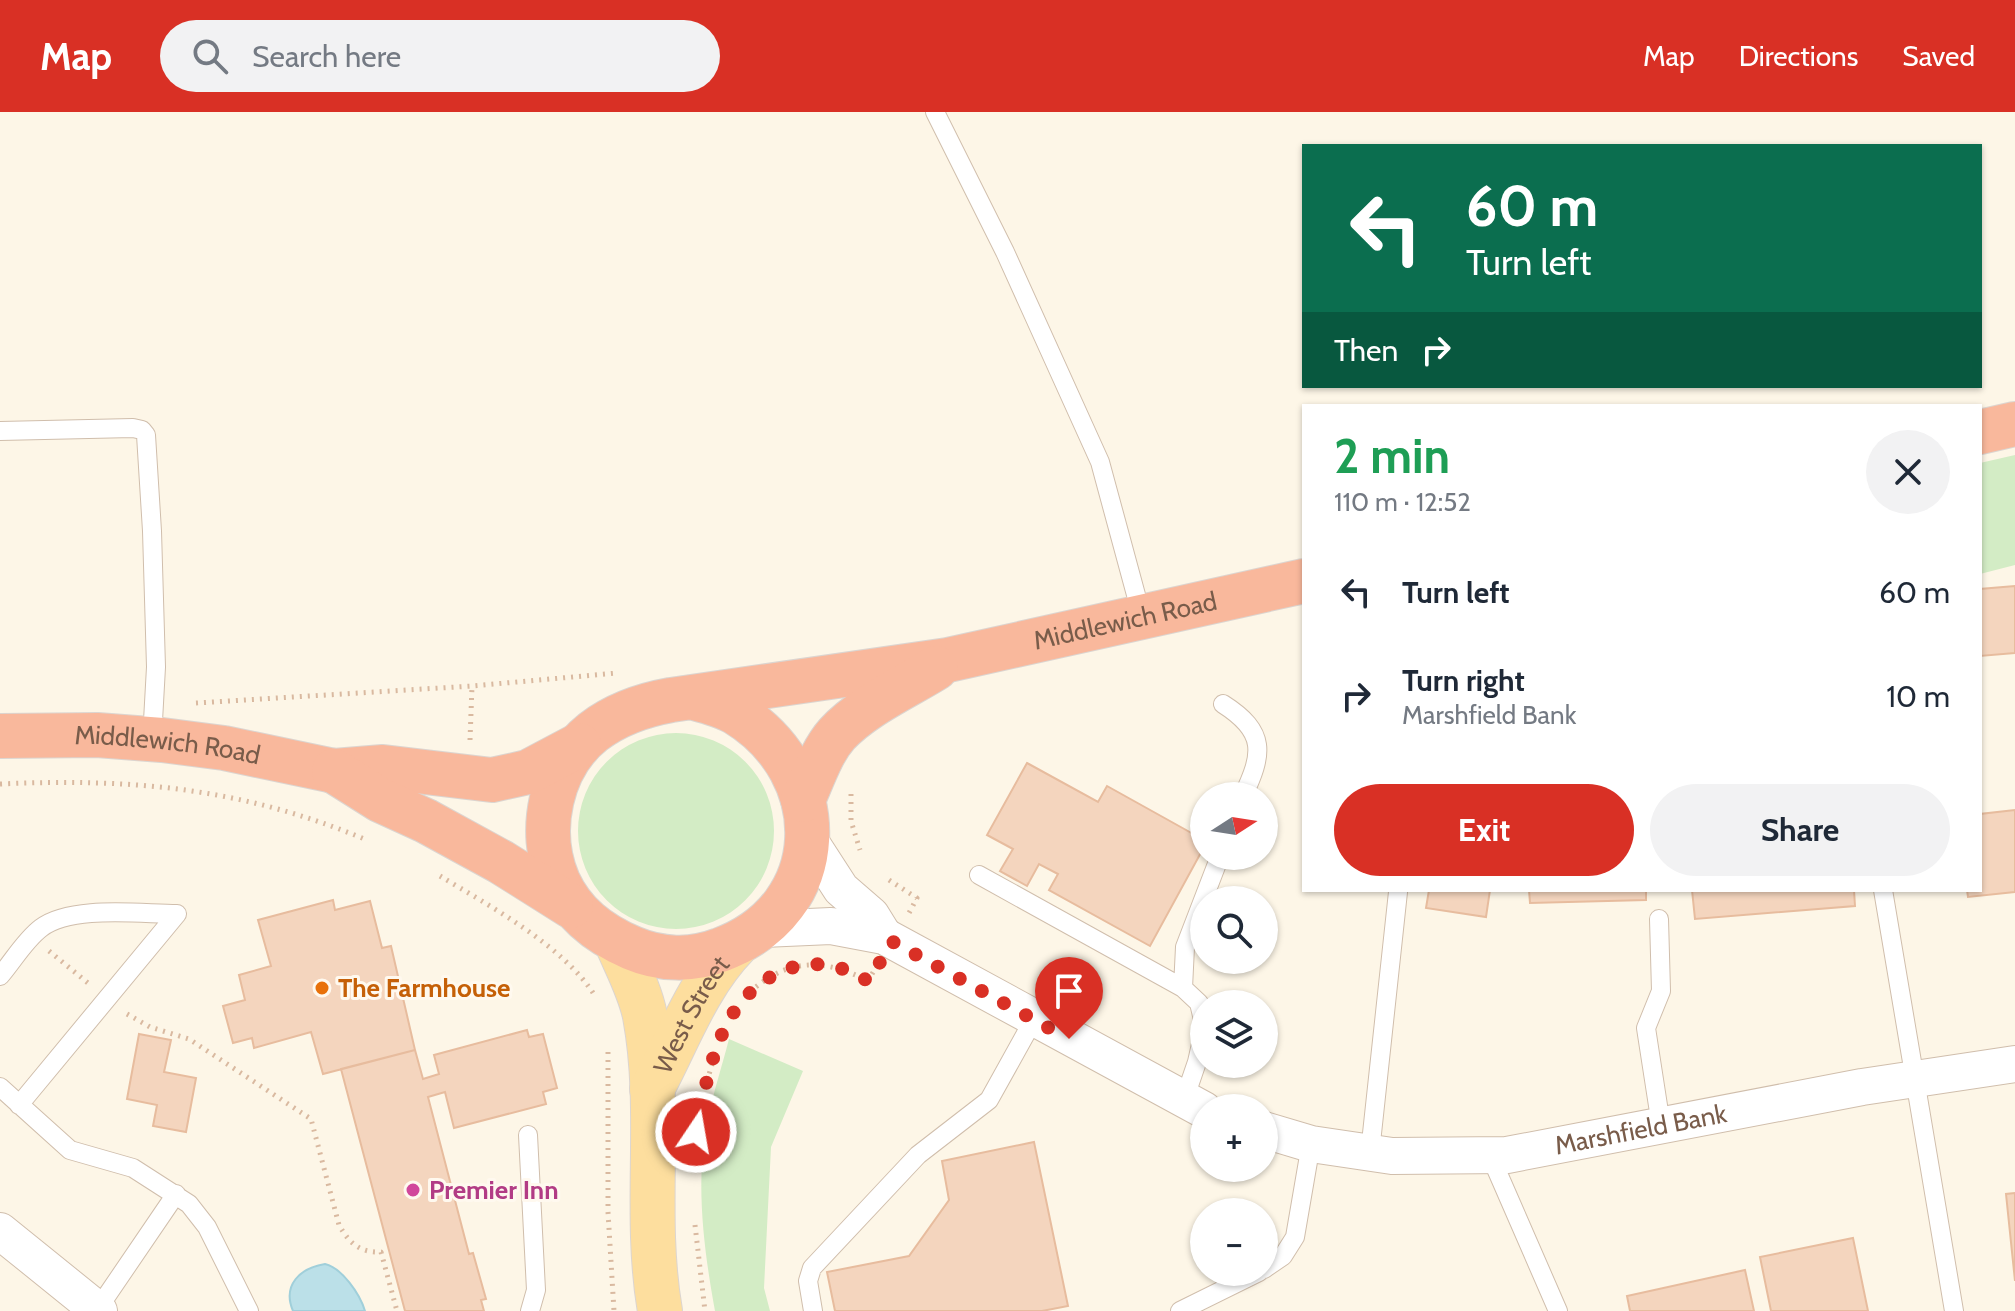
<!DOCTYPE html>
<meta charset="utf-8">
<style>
:root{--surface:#fff;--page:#f2f2f3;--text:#1f2937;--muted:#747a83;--accent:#d93025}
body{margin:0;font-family:Cabin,sans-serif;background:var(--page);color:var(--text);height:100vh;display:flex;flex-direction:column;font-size:30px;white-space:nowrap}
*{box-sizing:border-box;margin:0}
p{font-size:26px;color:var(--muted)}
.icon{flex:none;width:44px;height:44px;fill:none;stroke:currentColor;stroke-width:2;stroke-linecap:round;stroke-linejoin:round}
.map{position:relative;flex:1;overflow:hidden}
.panel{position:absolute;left:1302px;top:292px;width:680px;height:488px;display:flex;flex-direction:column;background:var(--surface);border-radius:0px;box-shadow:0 2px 6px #0004}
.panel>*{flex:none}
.guide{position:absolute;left:1302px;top:32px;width:680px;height:244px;border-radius:0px;box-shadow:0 2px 6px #0004;background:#0b6e4f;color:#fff;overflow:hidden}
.needle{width:52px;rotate:78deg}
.fabs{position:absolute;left:1190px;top:670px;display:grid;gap:16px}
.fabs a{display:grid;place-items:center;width:88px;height:88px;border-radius:50%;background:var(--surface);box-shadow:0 2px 6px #0004;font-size:40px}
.pin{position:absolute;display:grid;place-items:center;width:68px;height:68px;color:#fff;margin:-82px -34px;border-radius:50% 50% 50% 0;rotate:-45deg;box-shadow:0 0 8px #0007}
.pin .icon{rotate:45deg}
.me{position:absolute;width:88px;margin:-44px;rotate:12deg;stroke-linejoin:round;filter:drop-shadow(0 0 6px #0008)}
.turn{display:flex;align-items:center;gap:28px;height:168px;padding:0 32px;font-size:36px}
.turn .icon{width:104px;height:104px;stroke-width:2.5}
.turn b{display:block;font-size:56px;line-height:68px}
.then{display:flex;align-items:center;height:76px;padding:0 32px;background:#0003;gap:16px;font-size:30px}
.round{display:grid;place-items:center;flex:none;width:84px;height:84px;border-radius:42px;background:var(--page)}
.overview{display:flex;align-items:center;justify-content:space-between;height:136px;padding:0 32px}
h1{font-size:48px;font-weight:700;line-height:60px;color:#1e9e55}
.cta{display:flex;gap:16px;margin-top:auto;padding:16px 32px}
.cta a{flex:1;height:92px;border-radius:48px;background:var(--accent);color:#fff;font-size:32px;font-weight:700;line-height:92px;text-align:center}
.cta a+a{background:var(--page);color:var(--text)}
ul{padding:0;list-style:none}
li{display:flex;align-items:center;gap:24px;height:104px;padding:0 32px}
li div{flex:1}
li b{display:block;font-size:30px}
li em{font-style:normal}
header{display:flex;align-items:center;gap:48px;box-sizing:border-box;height:112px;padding:0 40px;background:var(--accent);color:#fff}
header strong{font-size:38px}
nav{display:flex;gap:44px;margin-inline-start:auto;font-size:28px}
.search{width:560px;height:72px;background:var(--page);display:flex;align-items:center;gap:20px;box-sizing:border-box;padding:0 28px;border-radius:44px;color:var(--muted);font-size:30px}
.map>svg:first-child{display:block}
.green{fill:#d3ecc5}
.water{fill:#bbe0e8;stroke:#a0cfda;stroke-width:2}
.building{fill:#f4d5be;stroke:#e7bc9e;stroke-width:2}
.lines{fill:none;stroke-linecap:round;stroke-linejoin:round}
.lane-casing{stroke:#d0beac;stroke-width:20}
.street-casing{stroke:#d0beac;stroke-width:38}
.primary-casing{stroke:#dcd5d0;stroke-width:46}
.highway-casing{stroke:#dcd5d0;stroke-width:46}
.path{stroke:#d9b9a0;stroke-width:5;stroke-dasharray:2 6;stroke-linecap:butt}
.lane{stroke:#fff;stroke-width:18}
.street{stroke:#fff;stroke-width:36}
.primary{stroke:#fdde9e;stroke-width:44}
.highway{stroke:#f9b89c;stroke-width:44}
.route{stroke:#d93025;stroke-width:14;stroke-dasharray:0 25.2}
.food-dot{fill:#e8710a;stroke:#fff9ef;stroke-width:3}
.hotel-dot{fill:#d1479c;stroke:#fff9ef;stroke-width:3}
.labels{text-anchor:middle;stroke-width:6;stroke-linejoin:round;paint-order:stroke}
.street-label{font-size:26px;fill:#795c4a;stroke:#fff9ef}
.food-label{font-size:26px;font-weight:bold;fill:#c56008;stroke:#fff9ef;text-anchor:start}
.hotel-label{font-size:26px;font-weight:bold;fill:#b23c85;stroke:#fff9ef;text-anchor:start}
</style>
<header>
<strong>Map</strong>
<div class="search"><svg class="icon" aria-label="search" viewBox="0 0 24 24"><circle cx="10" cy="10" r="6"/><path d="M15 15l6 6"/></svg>Search here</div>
<nav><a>Map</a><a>Directions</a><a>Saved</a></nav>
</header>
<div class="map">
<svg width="2015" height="1199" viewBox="0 0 2015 1199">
<rect width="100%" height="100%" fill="#fdf6e7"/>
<path class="green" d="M2015 343V453L1980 462V351Z
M578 719a98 98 0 1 1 196 0a98 98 0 1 1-196 0Z
M729 927 803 959 771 1035 764 1176 770 1199H715C704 1139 695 1070 707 1010 713 982 722 954 729 927Z"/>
<path class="water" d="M325 1152C342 1156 360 1182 365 1199H293C282 1173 300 1156 325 1152Z"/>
<path class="building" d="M2015 474V541L1980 544V477Z
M1027 651 1098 690 1107 674 1204 728V735L1150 834 1049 778 1058 762 1039 752 1027 774 1000 759 1013 737 987 723Z
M2015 698V780L1968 785 1967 778H1980V702Z
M1429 778H1490L1486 805 1426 796Z
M1529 778H1646V788L1530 791Z
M1692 778H1854L1855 794 1695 807Z
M333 788 335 798 370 789 382 836 391 834 415 938 323 962 311 920 254 936 252 926 233 931 223 894 245 888 239 863 271 854 258 808Z
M527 918 529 925 543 922 557 976 543 980 546 992 454 1016 445 980 428 985 469 1142 473 1141 486 1187 481 1188 484 1199H405L341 957 415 938 423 967 439 962 434 943Z
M139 922 171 928 164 960 196 966 186 1020 153 1014 157 993 127 987Z
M1034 1030 1068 1194 1042 1199H835L827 1160 909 1144 949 1088 942 1049Z
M2015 1081V1169L2006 1082Z
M1853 1126 1868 1199H1771L1760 1145Z
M1745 1158 1754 1199H1630L1627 1184Z"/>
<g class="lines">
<g class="lane-casing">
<path id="lane" d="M935 0 1005 140 1100 350 1142 505
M0 319 133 316 142 318 146 323 152 419 156 555 152 627
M1223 592C1267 620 1263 642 1243 684
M979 763 1183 876 1199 891 1204 912
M1883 778 1954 1199
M1659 807 1661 879 1646 916 1661 1013
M0 864C13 849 25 828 41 816 71 793 140 802 177 802
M1183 876 1185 835 1220 744
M0 975 70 1038 133 1056 189 1092 207 1115 249 1199
M1184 988 1197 950 1204 919
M19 993 177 802
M528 1023 536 1178 530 1199
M1370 1040 1398 780
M1490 1043 1558 1199
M1264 1157 1283 1144 1295 1125 1311 1032
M97 1198 176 1082
M813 1199 808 1169 812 1156 918 1043 989 988 1034 907
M1180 1199 1259 1160"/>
</g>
<g class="street-casing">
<g id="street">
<path d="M808 726 841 777 871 803 884 824"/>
<path d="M763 817 831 814 884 824 1204 998"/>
<path id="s1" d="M1264 1018 1311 1032 1392 1044 1507 1043 1862 975 2015 952"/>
<path d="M0 1119 99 1199"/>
</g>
</g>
<g class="primary-casing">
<g id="primary">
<path d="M616 829C626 853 640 878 645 904 663 1001 643 1101 660 1199"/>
<path id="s2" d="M652 977C678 928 697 873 737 832"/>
</g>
</g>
<g class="highway-casing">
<g id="highway">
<path d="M1980 320 2015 312"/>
<path id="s3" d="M691 585C706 589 723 593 736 601 834 661 833 797 720 838 692 849 660 848 632 836 599 822 573 802 558 769 537 719 550 654 593 620 615 603 643 593 671 588L948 548 1304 469"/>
<path id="s4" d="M0 624 97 623 162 628 224 636 334 659 383 655 492 668 528 660 579 633"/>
<path d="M334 659 380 688 426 709 501 750 571 794"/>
<path d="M803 688C813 666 821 640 837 622 863 594 904 576 936 556"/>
</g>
</g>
<path class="path" d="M196 591 472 574 617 561
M470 628 472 574
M0 672C134 666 242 676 367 728
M851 682V709L860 738
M440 764C490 794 565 835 595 884
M889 768 917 786 909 801
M49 839 88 871
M750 880C788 846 824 846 868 869L875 857
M127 902 150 915 189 927 311 1007 339 1113C349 1131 360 1141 381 1140L397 1199
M608 940V1100L614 1199
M695 1032 706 972 716 940
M695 1113 705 1199"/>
<use href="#lane" class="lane"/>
<use href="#street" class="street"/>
<use href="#primary" class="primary"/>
<use href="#highway" class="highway"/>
</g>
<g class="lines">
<path class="route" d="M696 1020C703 986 709 950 724 918 742 878 782 847 827 853 842 855 855 862 868 869L893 830 1069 927"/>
</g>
<circle class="food-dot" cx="322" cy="876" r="8"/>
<circle class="hotel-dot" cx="413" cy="1078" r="8"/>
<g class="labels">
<g class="street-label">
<text dy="9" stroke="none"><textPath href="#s3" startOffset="1252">Middlewich Road</textPath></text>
<text dy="9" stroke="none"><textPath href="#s4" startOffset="168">Middlewich Road</textPath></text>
<text dy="9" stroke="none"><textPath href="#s2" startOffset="84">West Street</textPath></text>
<text dy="9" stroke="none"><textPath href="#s1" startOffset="382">Marshfield Bank</textPath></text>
</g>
<g class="food-label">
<text x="338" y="885">The Farmhouse</text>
</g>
<g class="hotel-label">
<text x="429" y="1087">Premier Inn</text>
</g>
</g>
</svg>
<div class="fabs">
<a><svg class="needle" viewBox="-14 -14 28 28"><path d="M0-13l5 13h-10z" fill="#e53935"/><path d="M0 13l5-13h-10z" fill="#747a83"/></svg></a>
<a><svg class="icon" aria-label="search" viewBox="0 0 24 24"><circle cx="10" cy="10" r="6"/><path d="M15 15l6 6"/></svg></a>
<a><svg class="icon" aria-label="layers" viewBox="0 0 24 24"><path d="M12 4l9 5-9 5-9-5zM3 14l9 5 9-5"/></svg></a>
<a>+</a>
<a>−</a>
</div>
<div class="pin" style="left:1069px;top:927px;background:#d93025"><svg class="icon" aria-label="arrive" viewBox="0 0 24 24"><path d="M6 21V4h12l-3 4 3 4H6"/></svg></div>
<svg class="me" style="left:696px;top:1020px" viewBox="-20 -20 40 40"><circle r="17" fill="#d93025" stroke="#fff" stroke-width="3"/><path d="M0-11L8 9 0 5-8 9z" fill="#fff"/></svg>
<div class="guide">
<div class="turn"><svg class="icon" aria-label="left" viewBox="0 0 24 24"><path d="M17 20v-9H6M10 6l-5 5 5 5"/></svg><div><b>60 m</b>Turn left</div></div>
<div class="then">Then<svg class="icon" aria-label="right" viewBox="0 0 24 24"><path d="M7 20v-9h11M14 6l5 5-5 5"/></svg></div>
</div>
<section class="panel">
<div class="overview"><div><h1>2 min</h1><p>110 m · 12:52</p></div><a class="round"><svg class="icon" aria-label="close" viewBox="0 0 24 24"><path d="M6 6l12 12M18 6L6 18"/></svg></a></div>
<ul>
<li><svg class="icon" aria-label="left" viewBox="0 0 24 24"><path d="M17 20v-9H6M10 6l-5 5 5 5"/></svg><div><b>Turn left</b></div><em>60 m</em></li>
<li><svg class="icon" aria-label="right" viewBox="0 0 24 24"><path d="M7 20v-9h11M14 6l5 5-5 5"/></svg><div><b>Turn right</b><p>Marshfield Bank</p></div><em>10 m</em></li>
</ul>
<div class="cta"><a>Exit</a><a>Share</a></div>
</section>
</div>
